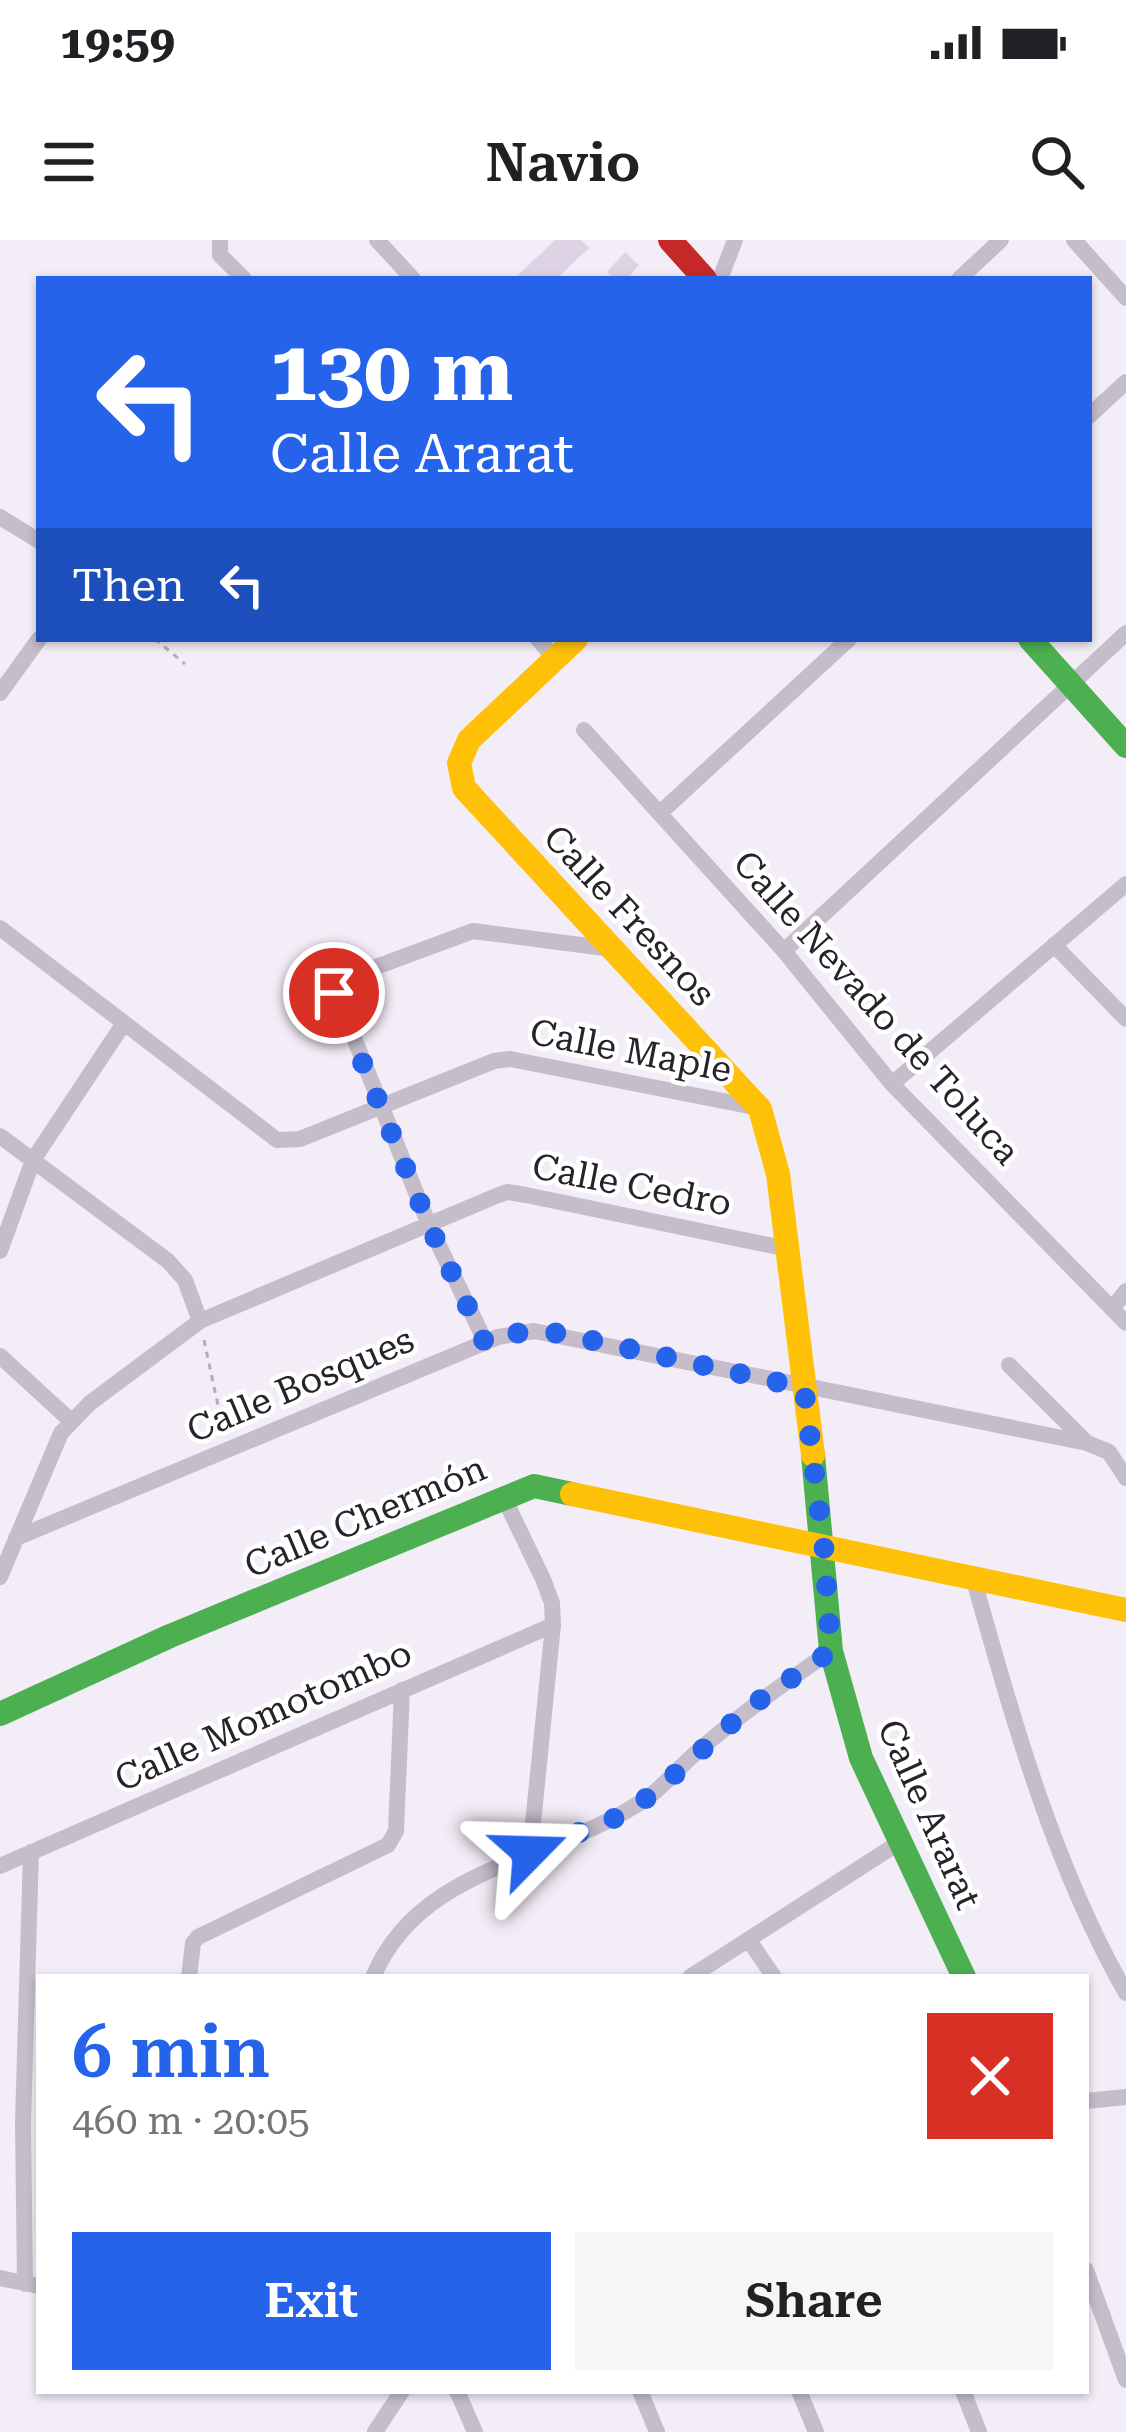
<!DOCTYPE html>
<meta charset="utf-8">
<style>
:root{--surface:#fff;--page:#f6f6f6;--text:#202124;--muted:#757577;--accent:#2563eb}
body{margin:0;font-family:"Roboto Serif",serif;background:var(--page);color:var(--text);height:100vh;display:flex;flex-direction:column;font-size:45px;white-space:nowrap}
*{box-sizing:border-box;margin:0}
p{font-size:39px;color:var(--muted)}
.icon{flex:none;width:66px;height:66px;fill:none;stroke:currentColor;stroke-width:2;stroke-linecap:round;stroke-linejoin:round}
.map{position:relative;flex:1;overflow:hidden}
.drawer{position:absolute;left:36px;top:1734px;width:1053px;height:420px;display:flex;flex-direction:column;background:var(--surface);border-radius:0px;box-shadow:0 3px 9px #0004}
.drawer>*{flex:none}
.guide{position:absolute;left:36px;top:36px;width:1056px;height:366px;border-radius:0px;box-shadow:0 3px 9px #0004;background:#2563eb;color:#fff;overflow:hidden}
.pin{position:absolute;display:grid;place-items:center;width:102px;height:102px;color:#fff;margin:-51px;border:6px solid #fff;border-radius:50%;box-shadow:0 3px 12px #0007}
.me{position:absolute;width:132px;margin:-66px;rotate:68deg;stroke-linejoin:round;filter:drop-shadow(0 0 9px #0008)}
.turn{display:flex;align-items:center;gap:42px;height:252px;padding:0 36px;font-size:54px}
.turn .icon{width:156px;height:156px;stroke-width:2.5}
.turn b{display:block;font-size:84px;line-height:102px}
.then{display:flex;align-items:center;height:114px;padding:0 36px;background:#0003;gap:24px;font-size:45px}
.round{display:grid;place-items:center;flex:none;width:126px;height:126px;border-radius:0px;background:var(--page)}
.head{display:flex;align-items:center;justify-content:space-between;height:204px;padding:0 36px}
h1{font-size:72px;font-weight:600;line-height:90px;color:var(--accent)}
.button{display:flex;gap:24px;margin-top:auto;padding:24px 36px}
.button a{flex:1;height:138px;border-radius:0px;background:var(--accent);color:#fff;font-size:48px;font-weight:600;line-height:138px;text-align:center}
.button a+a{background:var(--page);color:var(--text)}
.status{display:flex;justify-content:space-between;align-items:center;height:84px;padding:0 60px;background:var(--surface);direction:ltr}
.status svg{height:33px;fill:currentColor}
header{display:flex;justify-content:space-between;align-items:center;height:156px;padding:0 36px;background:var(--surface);font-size:54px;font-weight:600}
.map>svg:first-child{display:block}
.building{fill:#ded3e4}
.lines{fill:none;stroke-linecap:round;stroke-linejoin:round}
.path{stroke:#b2acb7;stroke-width:3;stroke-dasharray:6 6;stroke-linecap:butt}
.street{stroke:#c6bdcb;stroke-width:16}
.fast{stroke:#4caf50;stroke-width:24}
.slow{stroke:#ffc107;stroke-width:24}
.jam{stroke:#c62828;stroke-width:24}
.route{stroke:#2563eb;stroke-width:21;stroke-dasharray:0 37.8}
.labels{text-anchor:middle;stroke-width:9;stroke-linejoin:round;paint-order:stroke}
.street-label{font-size:36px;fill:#272329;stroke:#fff}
</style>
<div class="status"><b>19:59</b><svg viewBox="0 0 49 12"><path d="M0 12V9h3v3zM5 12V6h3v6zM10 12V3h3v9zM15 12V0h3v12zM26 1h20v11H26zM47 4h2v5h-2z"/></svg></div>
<header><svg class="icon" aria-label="menu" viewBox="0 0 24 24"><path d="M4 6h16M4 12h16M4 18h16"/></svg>Navio<svg class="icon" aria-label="search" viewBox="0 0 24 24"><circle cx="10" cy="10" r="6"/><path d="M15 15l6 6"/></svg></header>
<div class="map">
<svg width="1126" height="2192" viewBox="0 0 1126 2192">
<rect width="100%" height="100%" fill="#f3edf7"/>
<path class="building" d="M555 0H581L589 8 556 39H520L517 36Z
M625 12 639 25 627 39H614L607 32Z"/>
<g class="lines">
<path class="path" d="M155 399 185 424
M204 1100 220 1175"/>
<path class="street" d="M220 0V15L244 39
M377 0 413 39
M1074 0 1126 58
M720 39 735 0
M959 39 1001 0
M1089 176 1126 142
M0 277 39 301
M538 399 555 419
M0 453 39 399
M584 490 784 711 892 844 1126 1083
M660 573 849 399
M0 688 277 900 300 899 494 821 510 819 759 868
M1054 705 1126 779
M784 711 1126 393
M892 844 1126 644
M0 896 168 1021 185 1040 200 1081
M0 1011 33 920 124 783
M1112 1069 1126 1051
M486 1103 429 985 334 748 338 741 473 691 612 709
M0 1116 70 1180
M1009 1125 1086 1202
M503 1256 543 1339 552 1363 553 1385 530 1613
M16 1298 498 1097 534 1091 1087 1203 1109 1212 1126 1238
M0 1337 61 1193 90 1163 200 1081 496 956 507 952 526 955 788 1009
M973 1337C1013 1479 1053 1625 1126 1753
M0 1626 553 1385
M750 1702 774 1737
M189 1737 193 1703 198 1697 388 1605 396 1591 402 1450
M373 1737C422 1621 560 1622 651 1555 670 1540 686 1520 705 1505 745 1471 787 1441 831 1411
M690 1737 900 1602
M1086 1861 1126 1857
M1086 2030 1126 2140
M0 2038 39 2046
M25 2044 23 1883 31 1612
M457 2151 475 2192
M640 2151 657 2192
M799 2151 816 2192
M963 2151 979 2192
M375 2192 402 2151"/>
<path class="fast" d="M1030 399 1126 506
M813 1215 831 1411 861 1518 964 1737
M0 1474 170 1396 534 1246 572 1254"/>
<path class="slow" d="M576 399 469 500 459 523 464 548 760 869 778 934 813 1215
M572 1254 1126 1370"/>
<path class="jam" d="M670 0 705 39"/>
</g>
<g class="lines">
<path class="route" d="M334 753 429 985 485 1103 516 1093H559L804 1148 824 1308 831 1411 751 1466 654 1553 620 1576 530 1612"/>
</g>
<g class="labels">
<g class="street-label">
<text transform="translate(630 675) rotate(47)" y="13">Calle Fresnos</text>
<text transform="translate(877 767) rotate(48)" y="13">Calle Nevado de Toluca</text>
<text transform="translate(631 810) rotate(11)" y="13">Calle Maple</text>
<text transform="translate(632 944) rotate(11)" y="13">Calle Cedro</text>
<text transform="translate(300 1144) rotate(-23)" y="13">Calle Bosques</text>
<text transform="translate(365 1276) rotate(-23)" y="13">Calle Chermón</text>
<text transform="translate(263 1475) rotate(-24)" y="13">Calle Momotombo</text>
<text transform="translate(930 1574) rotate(66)" y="13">Calle Ararat</text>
</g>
</g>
</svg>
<div class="pin" style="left:334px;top:753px;background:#d93025"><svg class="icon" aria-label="arrive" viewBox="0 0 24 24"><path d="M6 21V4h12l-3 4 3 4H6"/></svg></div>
<svg class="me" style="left:530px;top:1612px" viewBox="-20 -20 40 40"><path d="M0-17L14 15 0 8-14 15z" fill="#2563eb" stroke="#fff" stroke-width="4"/></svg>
<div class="guide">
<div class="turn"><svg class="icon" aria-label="left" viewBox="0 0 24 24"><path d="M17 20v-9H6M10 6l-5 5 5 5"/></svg><div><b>130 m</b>Calle Ararat</div></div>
<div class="then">Then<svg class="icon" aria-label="left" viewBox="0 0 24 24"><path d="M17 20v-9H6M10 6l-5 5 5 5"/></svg></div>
</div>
<section class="drawer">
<div class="head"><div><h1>6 min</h1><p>460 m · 20:05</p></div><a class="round" style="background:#d93025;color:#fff"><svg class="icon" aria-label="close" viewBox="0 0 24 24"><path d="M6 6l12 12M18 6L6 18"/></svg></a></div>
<div class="button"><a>Exit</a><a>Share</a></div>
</section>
</div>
